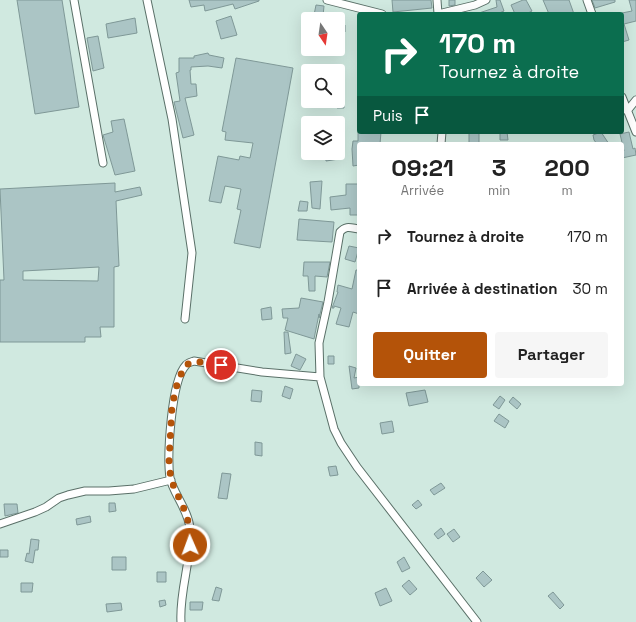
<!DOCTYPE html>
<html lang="fr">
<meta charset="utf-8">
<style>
:root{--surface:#fff;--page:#f6f6f6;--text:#222;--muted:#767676;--accent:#b45309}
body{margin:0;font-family:"Space Grotesk",sans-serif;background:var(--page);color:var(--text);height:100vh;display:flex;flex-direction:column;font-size:15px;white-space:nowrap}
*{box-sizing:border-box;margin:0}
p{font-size:13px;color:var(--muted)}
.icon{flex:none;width:22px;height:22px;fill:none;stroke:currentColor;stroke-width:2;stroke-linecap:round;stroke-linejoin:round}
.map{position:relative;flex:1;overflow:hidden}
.panel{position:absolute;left:357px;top:142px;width:267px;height:244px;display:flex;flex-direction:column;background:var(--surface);border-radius:4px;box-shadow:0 4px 16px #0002}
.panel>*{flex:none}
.guide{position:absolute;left:357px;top:12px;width:267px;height:122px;border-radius:4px;box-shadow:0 4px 16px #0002;background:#0b6e4f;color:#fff;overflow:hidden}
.needle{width:26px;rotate:167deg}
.fabs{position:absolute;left:301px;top:12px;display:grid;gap:8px}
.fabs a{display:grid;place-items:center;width:44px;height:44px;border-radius:4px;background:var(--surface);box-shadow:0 4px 16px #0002;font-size:20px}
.pin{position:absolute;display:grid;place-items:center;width:34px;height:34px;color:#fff;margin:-17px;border:2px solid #fff;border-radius:50%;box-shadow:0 1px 4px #0007}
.me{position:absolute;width:44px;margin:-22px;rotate:358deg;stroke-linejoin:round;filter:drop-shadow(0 0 3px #0008)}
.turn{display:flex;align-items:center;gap:14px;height:84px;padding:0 16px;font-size:18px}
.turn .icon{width:52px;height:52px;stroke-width:2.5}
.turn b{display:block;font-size:28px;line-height:34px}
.then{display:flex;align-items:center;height:38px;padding:0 16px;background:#0003;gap:8px;font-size:15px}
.eta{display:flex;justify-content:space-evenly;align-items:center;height:68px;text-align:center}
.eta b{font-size:24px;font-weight:700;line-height:28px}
.action{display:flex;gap:8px;margin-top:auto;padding:8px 16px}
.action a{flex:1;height:46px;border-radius:4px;background:var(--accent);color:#fff;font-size:16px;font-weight:700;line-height:46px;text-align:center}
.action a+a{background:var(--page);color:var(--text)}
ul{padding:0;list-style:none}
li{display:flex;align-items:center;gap:12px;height:52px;padding:0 16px}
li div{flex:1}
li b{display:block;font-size:15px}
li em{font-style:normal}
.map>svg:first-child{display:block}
.building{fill:#abc5c5;stroke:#7f9897;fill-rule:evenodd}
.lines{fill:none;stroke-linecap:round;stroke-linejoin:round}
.minor-casing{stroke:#5a7068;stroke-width:9}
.minor{stroke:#fff;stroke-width:7}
.route{stroke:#b45309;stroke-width:7;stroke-dasharray:0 12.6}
</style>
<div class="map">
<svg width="636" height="622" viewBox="0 0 636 622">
<rect width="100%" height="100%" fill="#d0e9e0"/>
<path class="building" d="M17 0H62L79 107 35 114Z
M189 0H259V1L235 9 233 4 205 11 204 5 191 7Z
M392 0H431L432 8 393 12Z
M449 0H455V5L449 6Z
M496 0H500L504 11 497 14H479V13L497 7Z
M523 0H526L532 11 526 14H515L511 5Z
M543 0H569L574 14H549Z
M592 0H615V2L595 8Z
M629 0H636V21L624 24 629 40 622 42V13L632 11Z
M316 5 324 6 323 16 314 15Z
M231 16 237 35 221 39 216 21Z
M135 18 137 33 108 38 106 24Z
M338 25H345V32H338Z
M98 36 104 68 93 71 87 38Z
M208 53 209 55 224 58 222 68 208 66 191 67V70H190L191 84H196L197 96 185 98 194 135 183 138 174 102 180 101 176 73 179 72V58H194V56Z
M236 58 293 68 260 248 234 243 241 210 237 209 241 189 225 186 221 203 209 201 218 156 239 160 240 156 250 158 253 143 225 140 226 132 222 131Z
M338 95H344V108H337Z
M124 119 135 171 115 175 103 135 113 132 111 121Z
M338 122H344L343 144H338Z
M358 132H381L380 144H359V165L353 166 352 149 353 141H358Z
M469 132H479V144H469Z
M500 132H507L508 140H500Z
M601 132 609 144H597L594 140 593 135Z
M629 132 633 149 635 148 636 155 622 158V151H624L620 134Z
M325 153H338L339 159 326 161Z
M322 181 320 209 312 208 310 182Z
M115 183V192L140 187 142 195 116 201 119 266 114 267V327H100L101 337H85V342H0V280H4L0 189ZM99 267 98 281 23 280V271Z
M346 184H359V215H350V208L331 210 330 197 346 195Z
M300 201 308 202 307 211H298Z
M299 219 334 222 332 242 297 240Z
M349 246 359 248 355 262 345 259Z
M304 262H330L327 277 315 276V291H309L308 276H303Z
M356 270H359V314L353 312 349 327 336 324 341 308 334 306V308H332L338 292H337L338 285 352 289Z
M301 298 323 302 319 318V314L314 339 285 330 288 318H283L282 309 299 308Z
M271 307 272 319 262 320 261 309Z
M284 332H288L291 353 285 354Z
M296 354 306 359 300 370 291 366Z
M328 356H334V364H328Z
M349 366 356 368 354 378 359 377V388L352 389Z
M285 386 293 389 290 399 282 396Z
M252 390 262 391 261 402 251 401Z
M425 390 428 402 409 406 406 393Z
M500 396 505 400 499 409 493 405Z
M513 397 521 404 517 409 509 402Z
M499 414 509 421 505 428 494 421Z
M392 421 394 432 382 434 380 423Z
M255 442 262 443V456L255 455Z
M336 466 338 475 330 476 328 467Z
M222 473 231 474 227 499 218 498Z
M441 483 445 488 434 495 430 490Z
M418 500 422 505 416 509 412 505Z
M109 503H115L116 511 109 512Z
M4 504H17L18 513 5 516Z
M90 516 91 522 77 525 76 519Z
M441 528 445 534 438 539 434 534Z
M454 529 460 537 453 542 447 534Z
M31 539 39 540 38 550H35L33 563 25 561 27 553 29 554Z
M0 550H8V557H0Z
M112 557H126V570H112Z
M404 557 410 568 402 572 397 562Z
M483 571 492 580 484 587 476 578Z
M157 572H166V582H157Z
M409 580 417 589 410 595 402 586Z
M21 583H33L32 592H21Z
M216 587 222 589 219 601 212 600Z
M386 588 392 601 380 606 375 593Z
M553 592 564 605 560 609 548 596Z
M165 600 166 605 160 607 159 601Z
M190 602H203L202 610H190Z
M121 603 122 610 107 612 106 604Z"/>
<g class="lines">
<g class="minor-casing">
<path id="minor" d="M74 0 103 163
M147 0 172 119 192 253 185 319
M327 0 382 14
M437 0 438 14
M587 0 592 14
M438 14 475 5 486 0
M622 97 636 132
M627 111 636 100
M441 144 442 132
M359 229C351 228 346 225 340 232L328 302 319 343 320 377 334 429 341 443 357 467 477 622
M0 524 35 512 46 507 59 498 68 495 85 491H109L134 489 171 480
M181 622C179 591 192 560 190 529 189 511 173 493 170 478 167 457 171 380 186 365 187 363 191 362 194 361L262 372 320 377"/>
</g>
<use href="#minor" class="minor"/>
</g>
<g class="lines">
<path class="route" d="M190 545V527L184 509 171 480 169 462 172 406 178 380 186 365 194 361 221 365"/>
</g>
</svg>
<div class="fabs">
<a><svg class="needle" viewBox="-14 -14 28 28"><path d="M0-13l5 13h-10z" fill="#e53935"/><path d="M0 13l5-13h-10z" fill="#767676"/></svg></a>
<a><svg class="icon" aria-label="search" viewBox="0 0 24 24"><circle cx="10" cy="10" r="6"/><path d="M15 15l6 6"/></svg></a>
<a><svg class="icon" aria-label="layers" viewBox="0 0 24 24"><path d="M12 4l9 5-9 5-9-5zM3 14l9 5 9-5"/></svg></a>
</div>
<div class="pin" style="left:221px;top:365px;background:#d93025"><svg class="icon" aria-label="arrive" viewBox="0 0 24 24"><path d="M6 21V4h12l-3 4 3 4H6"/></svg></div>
<svg class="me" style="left:190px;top:545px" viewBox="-20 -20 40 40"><circle r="17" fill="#b45309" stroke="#fff" stroke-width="3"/><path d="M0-11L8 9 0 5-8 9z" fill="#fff"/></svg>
<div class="guide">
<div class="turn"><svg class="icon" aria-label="right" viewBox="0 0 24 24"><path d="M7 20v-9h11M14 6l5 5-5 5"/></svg><div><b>170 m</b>Tournez à droite</div></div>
<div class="then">Puis<svg class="icon" aria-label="arrive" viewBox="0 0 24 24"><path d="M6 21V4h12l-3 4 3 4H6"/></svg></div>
</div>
<section class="panel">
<div class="eta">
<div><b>09:21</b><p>Arrivée</p></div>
<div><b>3</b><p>min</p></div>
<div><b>200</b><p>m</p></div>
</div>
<ul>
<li><svg class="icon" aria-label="right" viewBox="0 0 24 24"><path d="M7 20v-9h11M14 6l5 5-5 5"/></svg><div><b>Tournez à droite</b></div><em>170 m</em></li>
<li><svg class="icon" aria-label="arrive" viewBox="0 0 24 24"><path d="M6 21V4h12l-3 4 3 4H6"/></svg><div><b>Arrivée à destination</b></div><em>30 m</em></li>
</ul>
<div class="action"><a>Quitter</a><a>Partager</a></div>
</section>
</div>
